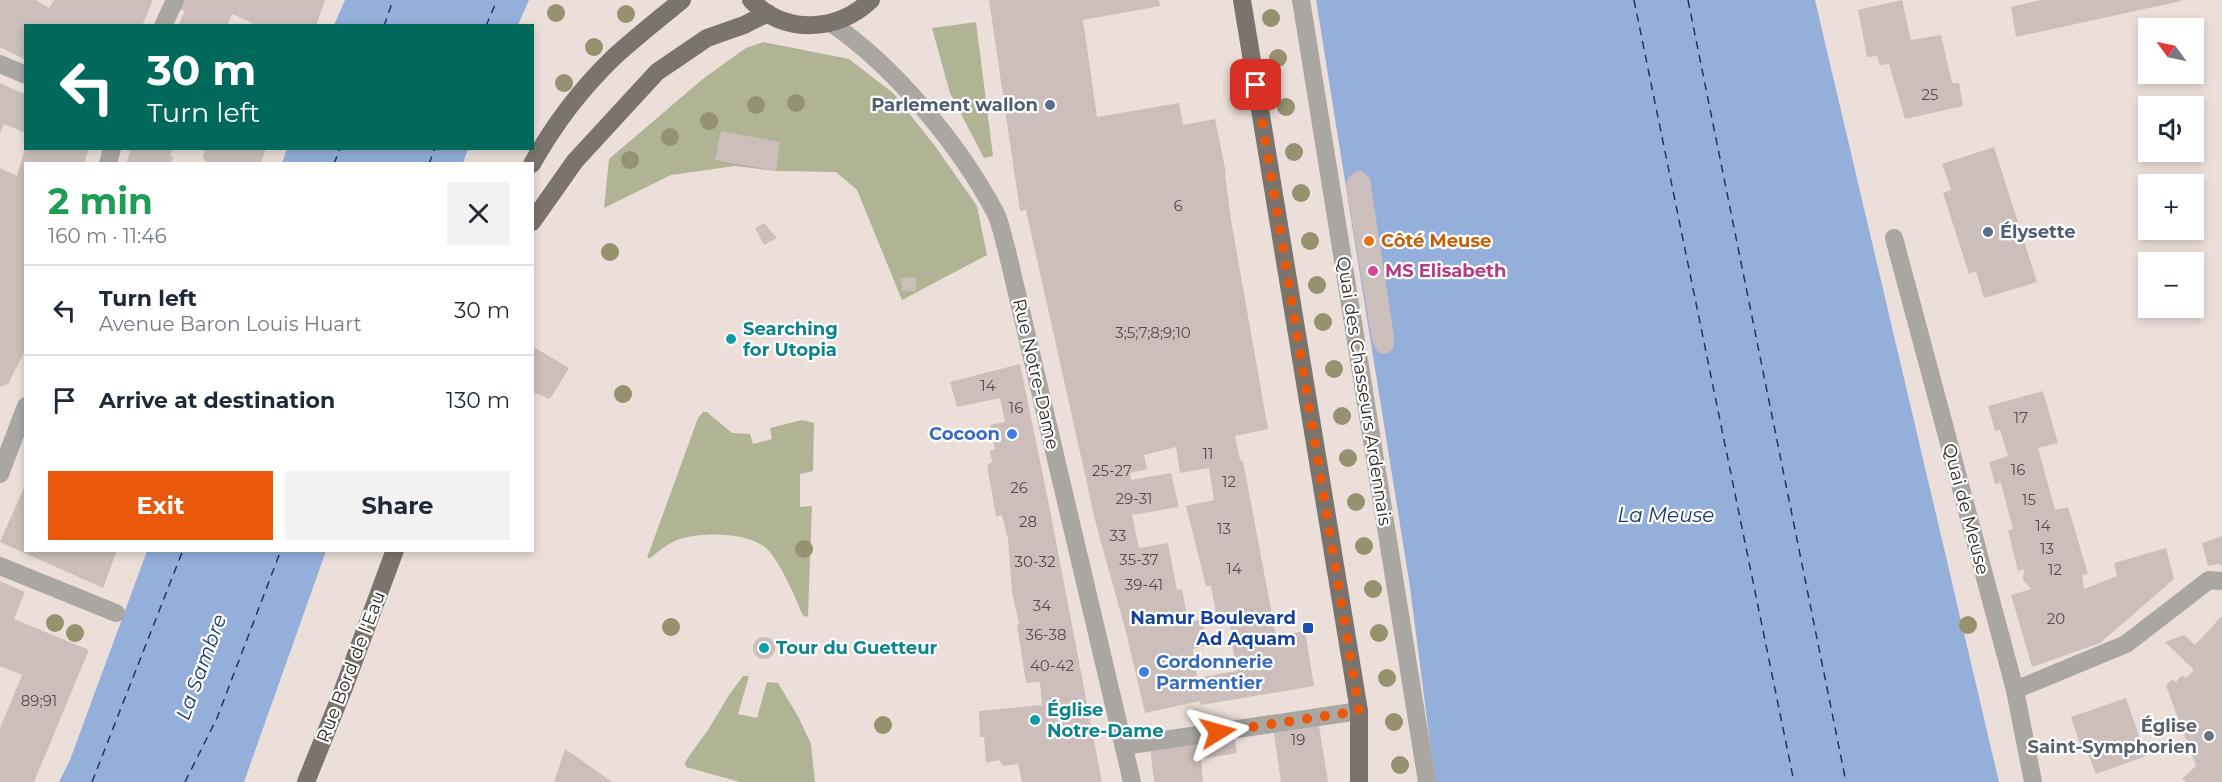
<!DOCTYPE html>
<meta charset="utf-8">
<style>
:root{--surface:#fff;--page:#f2f2f3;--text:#1f2937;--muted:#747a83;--line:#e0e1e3;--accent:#ea580c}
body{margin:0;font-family:Montserrat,sans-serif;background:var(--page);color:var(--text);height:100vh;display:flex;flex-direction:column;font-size:22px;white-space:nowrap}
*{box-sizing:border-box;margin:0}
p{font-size:20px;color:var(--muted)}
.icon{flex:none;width:33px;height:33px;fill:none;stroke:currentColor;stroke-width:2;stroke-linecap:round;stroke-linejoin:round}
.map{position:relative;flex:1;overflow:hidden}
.drawer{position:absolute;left:24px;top:162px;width:510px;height:390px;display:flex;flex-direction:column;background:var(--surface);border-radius:0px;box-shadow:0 3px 9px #0003}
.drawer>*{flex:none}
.top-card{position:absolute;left:24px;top:24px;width:510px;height:126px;border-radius:0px;box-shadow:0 3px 9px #0003;background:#00695c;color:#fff;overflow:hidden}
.needle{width:39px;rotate:303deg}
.fabs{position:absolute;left:2138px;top:18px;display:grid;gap:12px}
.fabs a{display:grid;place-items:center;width:66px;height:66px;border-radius:0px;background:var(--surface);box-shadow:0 3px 9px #0003;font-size:30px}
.pin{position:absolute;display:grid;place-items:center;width:51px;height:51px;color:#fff;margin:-26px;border-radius:12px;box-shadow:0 3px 9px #0006}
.me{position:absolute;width:66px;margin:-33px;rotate:82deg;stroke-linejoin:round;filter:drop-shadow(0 0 4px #0008)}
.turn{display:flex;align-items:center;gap:21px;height:126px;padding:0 24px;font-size:27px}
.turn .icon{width:78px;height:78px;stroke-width:2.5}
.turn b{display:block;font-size:42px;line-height:51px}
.round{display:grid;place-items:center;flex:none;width:63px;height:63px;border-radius:0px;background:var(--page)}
.overview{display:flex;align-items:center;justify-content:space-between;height:102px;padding:0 24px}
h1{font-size:36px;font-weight:700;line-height:45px;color:#1e9e55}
.button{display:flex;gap:12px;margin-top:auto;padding:12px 24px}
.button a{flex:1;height:69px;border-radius:0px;background:var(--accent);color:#fff;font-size:24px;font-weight:700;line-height:69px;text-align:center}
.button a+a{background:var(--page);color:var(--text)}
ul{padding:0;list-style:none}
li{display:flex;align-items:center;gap:18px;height:90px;padding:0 24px;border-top:2px solid var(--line)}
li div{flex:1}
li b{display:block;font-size:22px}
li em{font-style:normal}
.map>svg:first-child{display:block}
.green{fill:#b0b394}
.water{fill:#95afdb}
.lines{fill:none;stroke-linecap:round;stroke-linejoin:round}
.ferry{stroke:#18376c;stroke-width:1.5;stroke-dasharray:8 6;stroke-linecap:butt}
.building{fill:#ccbfbb;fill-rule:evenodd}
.minor{stroke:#aaa6a2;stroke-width:18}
.major{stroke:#7b746d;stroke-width:18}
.tree{fill:#969270}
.route{stroke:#ea580c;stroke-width:10;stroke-dasharray:0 18}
.service-dot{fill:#5c6f8a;stroke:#fff;stroke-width:2}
.food-dot{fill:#e8710a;stroke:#fff;stroke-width:2}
.hotel-dot{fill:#d1479c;stroke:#fff;stroke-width:2}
.culture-dot{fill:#0f9aa8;stroke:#fff;stroke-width:2}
.shop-dot{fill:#3f7fe0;stroke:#fff;stroke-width:2}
.transit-dot{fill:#1a4fb4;stroke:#fff;stroke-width:2}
.worship-dot{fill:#6b7280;stroke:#fff;stroke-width:2}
.labels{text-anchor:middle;stroke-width:4.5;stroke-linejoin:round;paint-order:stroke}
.number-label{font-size:15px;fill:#544d4b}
.service-label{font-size:18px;font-weight:bold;fill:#4e5e75;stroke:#fff;text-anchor:end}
.food-label{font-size:18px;font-weight:bold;fill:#c56008;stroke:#fff;text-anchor:start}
.hotel-label{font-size:18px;font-weight:bold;fill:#b23c85;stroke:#fff;text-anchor:start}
.culture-label{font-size:18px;font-weight:bold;fill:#0d838f;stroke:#fff;text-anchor:start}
.street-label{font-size:18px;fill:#2c2726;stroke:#fff}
.shop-label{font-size:18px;font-weight:bold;fill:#366cbe;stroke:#fff;text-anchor:end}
.transit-label{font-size:18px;font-weight:bold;fill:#164399;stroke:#fff;text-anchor:end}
.worship-label{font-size:18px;font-weight:bold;fill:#5b616d;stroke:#fff;text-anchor:end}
.water-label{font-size:20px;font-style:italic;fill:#18376c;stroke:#fff}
</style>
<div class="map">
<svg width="2222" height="782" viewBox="0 0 2222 782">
<rect width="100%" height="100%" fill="#ecdfda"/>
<path class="green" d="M976 22 993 156 984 158 950 93 932 28Z
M763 42 849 59 893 93 935 146 977 206 987 255 902 300 857 190 836 172 776 171 735 166 671 175 604 208 609 159 704 78 746 48Z
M703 412H707L732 433 750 434 753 444 772 439 770 428 802 420 814 423 813 471 800 474V507L812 506 808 616 805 617 802 614C796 598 779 560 767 549 748 531 699 532 677 540 667 544 658 552 650 558H647L698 418Z
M743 676H749L738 714 757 718 767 682 778 683 799 718 811 744 815 782H740L686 767 685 763 689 756 708 730 729 695Z"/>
<path class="water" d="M345 0H529L518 25H334Z
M1316 0H1815L1999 782H1435L1410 587Z
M287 149V148L468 149 463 163H282Z
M147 551H326L244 782H59L70 760Z"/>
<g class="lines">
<path class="ferry" d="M1634 0 1794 782
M1688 0 1846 782
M384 26 393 0
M486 26 497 0
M334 164 340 148
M429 164 435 148
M92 782 183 550
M185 782 217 718 281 550"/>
</g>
<path class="building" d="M0 0H36L49 8 54 0H153L142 26H26V60L0 47Z
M185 0H325L316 26H251L252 23 232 14 227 26H178L185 11 180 10Z
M989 0H1159L1160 6 1083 20 1097 117 1179 103 1183 125 1215 119 1226 173 1225 174 1231 220 1268 429 1235 436 1240 460 1243 461 1276 636 1305 631 1314 686 1201 705 1200 701 1145 713 1127 636 1096 524 1026 210 1020 211ZM1176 447 1180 473 1209 468 1214 500 1186 506 1206 586H1211L1217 618 1229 616 1236 671 1197 678 1193 649 1207 645 1203 620 1188 621 1182 589 1177 590 1168 543 1139 548 1132 515 1179 507 1171 473 1131 480 1130 473 1147 469 1144 455Z
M1902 0 1911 40 1941 35 1952 83H1959L1963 106 1905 119 1889 64 1880 65 1877 56 1867 57 1858 10Z
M2040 0H2181V1L2016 37 2011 7Z
M0 83 26 95V133L4 124 0 133Z
M721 131 780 142 776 171 715 160Z
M1994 147 2037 282 1984 298 1976 271 1969 274 1943 193 1951 190 1942 164Z
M25 148H89L84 164H26V349L8 384 0 387V168L17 176Z
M131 148H172L170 156 173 157 171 164H126Z
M205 148H266L261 164H207L203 157Z
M1356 171H1362L1370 179 1394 337 1393 349 1388 353 1382 354 1377 351 1372 341 1346 185 1348 178Z
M764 223 777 238 764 245 755 228Z
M916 277V291H902L901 278Z
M532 346 569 368 550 399 532 392Z
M1020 364 1049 505 1102 782H1022L1018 764 1003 766 999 760 986 763 984 737H980L979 711 1042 705 1040 682 1026 683 1017 625 1019 624 1012 592 1008 539 1002 515 996 516 987 465 992 462 990 451 995 449 990 425 1005 422 1000 398 957 407 950 382Z
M2043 391 2058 443 2038 448 2055 510 2068 507 2088 574 2082 575 2084 589 2117 576 2114 563 2166 548 2174 579 2100 643 2032 667 2011 595 2031 589 2023 580 2024 569 2018 571 2008 530 2013 529 2001 483 1995 484 1989 462 2008 456 2000 430 1995 431 1988 406Z
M26 483V550H117L103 588 0 542Z
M2222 536V566L2219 564 2208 566 2202 543Z
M0 581 25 592 14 619 89 650 34 782H0V728L22 675 0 666Z
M2222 616V782H2186L2182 779 2196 766 2166 686 2172 679 2176 682 2182 675 2186 678 2194 670 2165 642 2184 635 2195 645Z
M753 648a11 11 0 1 1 22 0a11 11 0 1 1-22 0Z
M2126 698 2146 756 2096 774 2084 743 2080 744 2071 717Z
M1318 720 1328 782H1281L1273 727Z
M1234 734 1237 753 1201 759 1203 782H1154L1150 748Z
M565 749 577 757 612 782H554Z"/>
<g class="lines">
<path class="minor" d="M1301 0 1427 782
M831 23C894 66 959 144 995 212 1001 223 1003 238 1007 251L1132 782
M163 26 175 0
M0 64 26 75
M108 164 112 148
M1894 238 2015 690 2033 782
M0 474 26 406
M0 566 116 613
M2015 690 2126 644 2209 580 2222 581
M1124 746 1359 711"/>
<path class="major" d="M751 0C785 35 837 32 871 0
M1242 0 1359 711V782
M532 164C553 126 583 87 614 57 636 37 659 19 682 0
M532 222 575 161 657 72 707 38 744 25 768 13
M306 782 343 690 395 550"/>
</g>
<g class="tree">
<circle cx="556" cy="13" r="9"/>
<circle cx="626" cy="14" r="9"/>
<circle cx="1271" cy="18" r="9"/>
<circle cx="594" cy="47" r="9"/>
<circle cx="1278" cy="58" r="9"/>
<circle cx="564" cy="83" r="9"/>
<circle cx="796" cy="103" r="9"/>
<circle cx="756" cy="105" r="9"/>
<circle cx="1286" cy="107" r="9"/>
<circle cx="709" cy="121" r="9"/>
<circle cx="670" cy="137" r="9"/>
<circle cx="1294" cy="152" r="9"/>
<circle cx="630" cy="160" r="9"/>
<circle cx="1301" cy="193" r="9"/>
<circle cx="1310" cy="241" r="9"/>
<circle cx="610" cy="252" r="9"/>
<circle cx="1317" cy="285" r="9"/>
<circle cx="1323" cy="322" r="9"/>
<circle cx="1334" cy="369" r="9"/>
<circle cx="623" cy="394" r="9"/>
<circle cx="1342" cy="416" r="9"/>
<circle cx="1348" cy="458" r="9"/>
<circle cx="1356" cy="502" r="9"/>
<circle cx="1364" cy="546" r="9"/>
<circle cx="804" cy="549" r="9"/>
<circle cx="1373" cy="589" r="9"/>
<circle cx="55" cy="623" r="9"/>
<circle cx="1968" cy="625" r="9"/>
<circle cx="671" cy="627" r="9"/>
<circle cx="75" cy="633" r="9"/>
<circle cx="1379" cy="633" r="9"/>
<circle cx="1387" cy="678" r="9"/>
<circle cx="1394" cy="722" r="9"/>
<circle cx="883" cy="725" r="9"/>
<circle cx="1400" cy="765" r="9"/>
</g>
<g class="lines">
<path class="route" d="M1218 732 1359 711 1256 85"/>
</g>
<g class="service-dot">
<circle cx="1050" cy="105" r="6"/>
<circle cx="1988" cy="232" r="6"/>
</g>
<circle class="food-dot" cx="1369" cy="241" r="6"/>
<circle class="hotel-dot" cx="1373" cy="271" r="6"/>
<g class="culture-dot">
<circle cx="731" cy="339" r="6"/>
<circle cx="764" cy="648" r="6"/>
<circle cx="1035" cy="720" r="6"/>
</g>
<g class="shop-dot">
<circle cx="1012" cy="434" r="6"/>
<circle cx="1144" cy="672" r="6"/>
</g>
<rect class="transit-dot" x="1302" y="622" width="12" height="12" rx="3"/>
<circle class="worship-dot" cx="2209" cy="736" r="6"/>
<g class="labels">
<g class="number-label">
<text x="1930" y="100">25</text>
<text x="1178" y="211">6</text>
<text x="1153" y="338">3;5;7;8;9;10</text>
<text x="988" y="391">14</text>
<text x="1016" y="413">16</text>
<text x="2021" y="423">17</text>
<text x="1208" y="459">11</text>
<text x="2018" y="475">16</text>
<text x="1112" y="476">25-27</text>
<text x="1229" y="487">12</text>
<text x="1019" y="493">26</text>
<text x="1134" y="504">29-31</text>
<text x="2029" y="505">15</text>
<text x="1028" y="527">28</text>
<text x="2043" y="531">14</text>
<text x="1224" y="534">13</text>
<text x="1118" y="541">33</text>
<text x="2047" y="554">13</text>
<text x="1139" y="565">35-37</text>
<text x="1035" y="567">30-32</text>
<text x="1234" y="574">14</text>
<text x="2055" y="575">12</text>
<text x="1144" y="590">39-41</text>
<text x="1042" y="611">34</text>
<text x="2056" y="624">20</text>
<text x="1046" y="640">36-38</text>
<text x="1052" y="671">40-42</text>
<text x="39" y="706">89;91</text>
<text x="1298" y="745">19</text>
</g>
<g class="service-label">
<text x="1038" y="111">Parlement wallon</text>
<text x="2000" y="238" text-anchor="start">Élysette</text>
</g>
<g class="food-label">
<text x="1381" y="247">Côté Meuse</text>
</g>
<g class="hotel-label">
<text x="1385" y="277">MS Elisabeth</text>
</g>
<g class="culture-label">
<text x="743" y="335">Searching<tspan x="743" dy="21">for Utopia</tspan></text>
<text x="776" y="654">Tour du Guetteur</text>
<text x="1047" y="716">Église<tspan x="1047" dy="21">Notre-Dame</tspan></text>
</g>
<g class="street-label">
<text transform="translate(1036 374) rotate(77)" y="6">Rue Notre-Dame</text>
<text transform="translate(1364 391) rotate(81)" y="6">Quai des Chasseurs Ardennais</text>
<text transform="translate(1966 509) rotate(75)" y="6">Quai de Meuse</text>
<text transform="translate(351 667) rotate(-69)" y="6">Rue Bord de l'Eau</text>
</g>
<g class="shop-label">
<text x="1000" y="440">Cocoon</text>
<text x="1156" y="668" text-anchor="start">Cordonnerie<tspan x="1156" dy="21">Parmentier</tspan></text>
</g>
<g class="transit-label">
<text x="1296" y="624">Namur Boulevard<tspan x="1296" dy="21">Ad Aquam</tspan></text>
</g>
<g class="worship-label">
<text x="2197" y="732">Église<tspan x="2197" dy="21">Saint-Symphorien</tspan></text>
</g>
<g class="water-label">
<text x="1666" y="522">La Meuse</text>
<text transform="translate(201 667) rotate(-70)" y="7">La Sambre</text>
</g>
</g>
</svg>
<div class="fabs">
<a><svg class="needle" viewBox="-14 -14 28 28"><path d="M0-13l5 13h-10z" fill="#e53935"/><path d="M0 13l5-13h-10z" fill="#747a83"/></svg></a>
<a><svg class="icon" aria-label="sound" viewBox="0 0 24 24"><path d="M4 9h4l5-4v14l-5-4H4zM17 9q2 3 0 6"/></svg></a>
<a>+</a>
<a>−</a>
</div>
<div class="pin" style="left:1256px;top:85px;background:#d93025"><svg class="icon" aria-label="arrive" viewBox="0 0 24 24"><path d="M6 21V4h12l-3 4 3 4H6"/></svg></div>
<svg class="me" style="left:1218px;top:732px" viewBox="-20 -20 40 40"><path d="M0-17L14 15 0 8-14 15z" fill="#ea580c" stroke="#fff" stroke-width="4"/></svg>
<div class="top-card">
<div class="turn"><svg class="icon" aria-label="left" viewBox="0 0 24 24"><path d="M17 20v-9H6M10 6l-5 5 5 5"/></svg><div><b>30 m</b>Turn left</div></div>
</div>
<section class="drawer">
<div class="overview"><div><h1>2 min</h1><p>160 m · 11:46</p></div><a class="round"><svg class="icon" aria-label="close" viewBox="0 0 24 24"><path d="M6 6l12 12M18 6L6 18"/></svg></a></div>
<ul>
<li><svg class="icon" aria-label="left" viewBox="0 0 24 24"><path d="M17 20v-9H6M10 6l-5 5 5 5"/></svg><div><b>Turn left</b><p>Avenue Baron Louis Huart</p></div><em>30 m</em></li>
<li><svg class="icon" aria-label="arrive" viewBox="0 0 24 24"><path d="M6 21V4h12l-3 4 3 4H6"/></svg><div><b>Arrive at destination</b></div><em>130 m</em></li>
</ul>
<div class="button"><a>Exit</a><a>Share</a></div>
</section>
</div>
